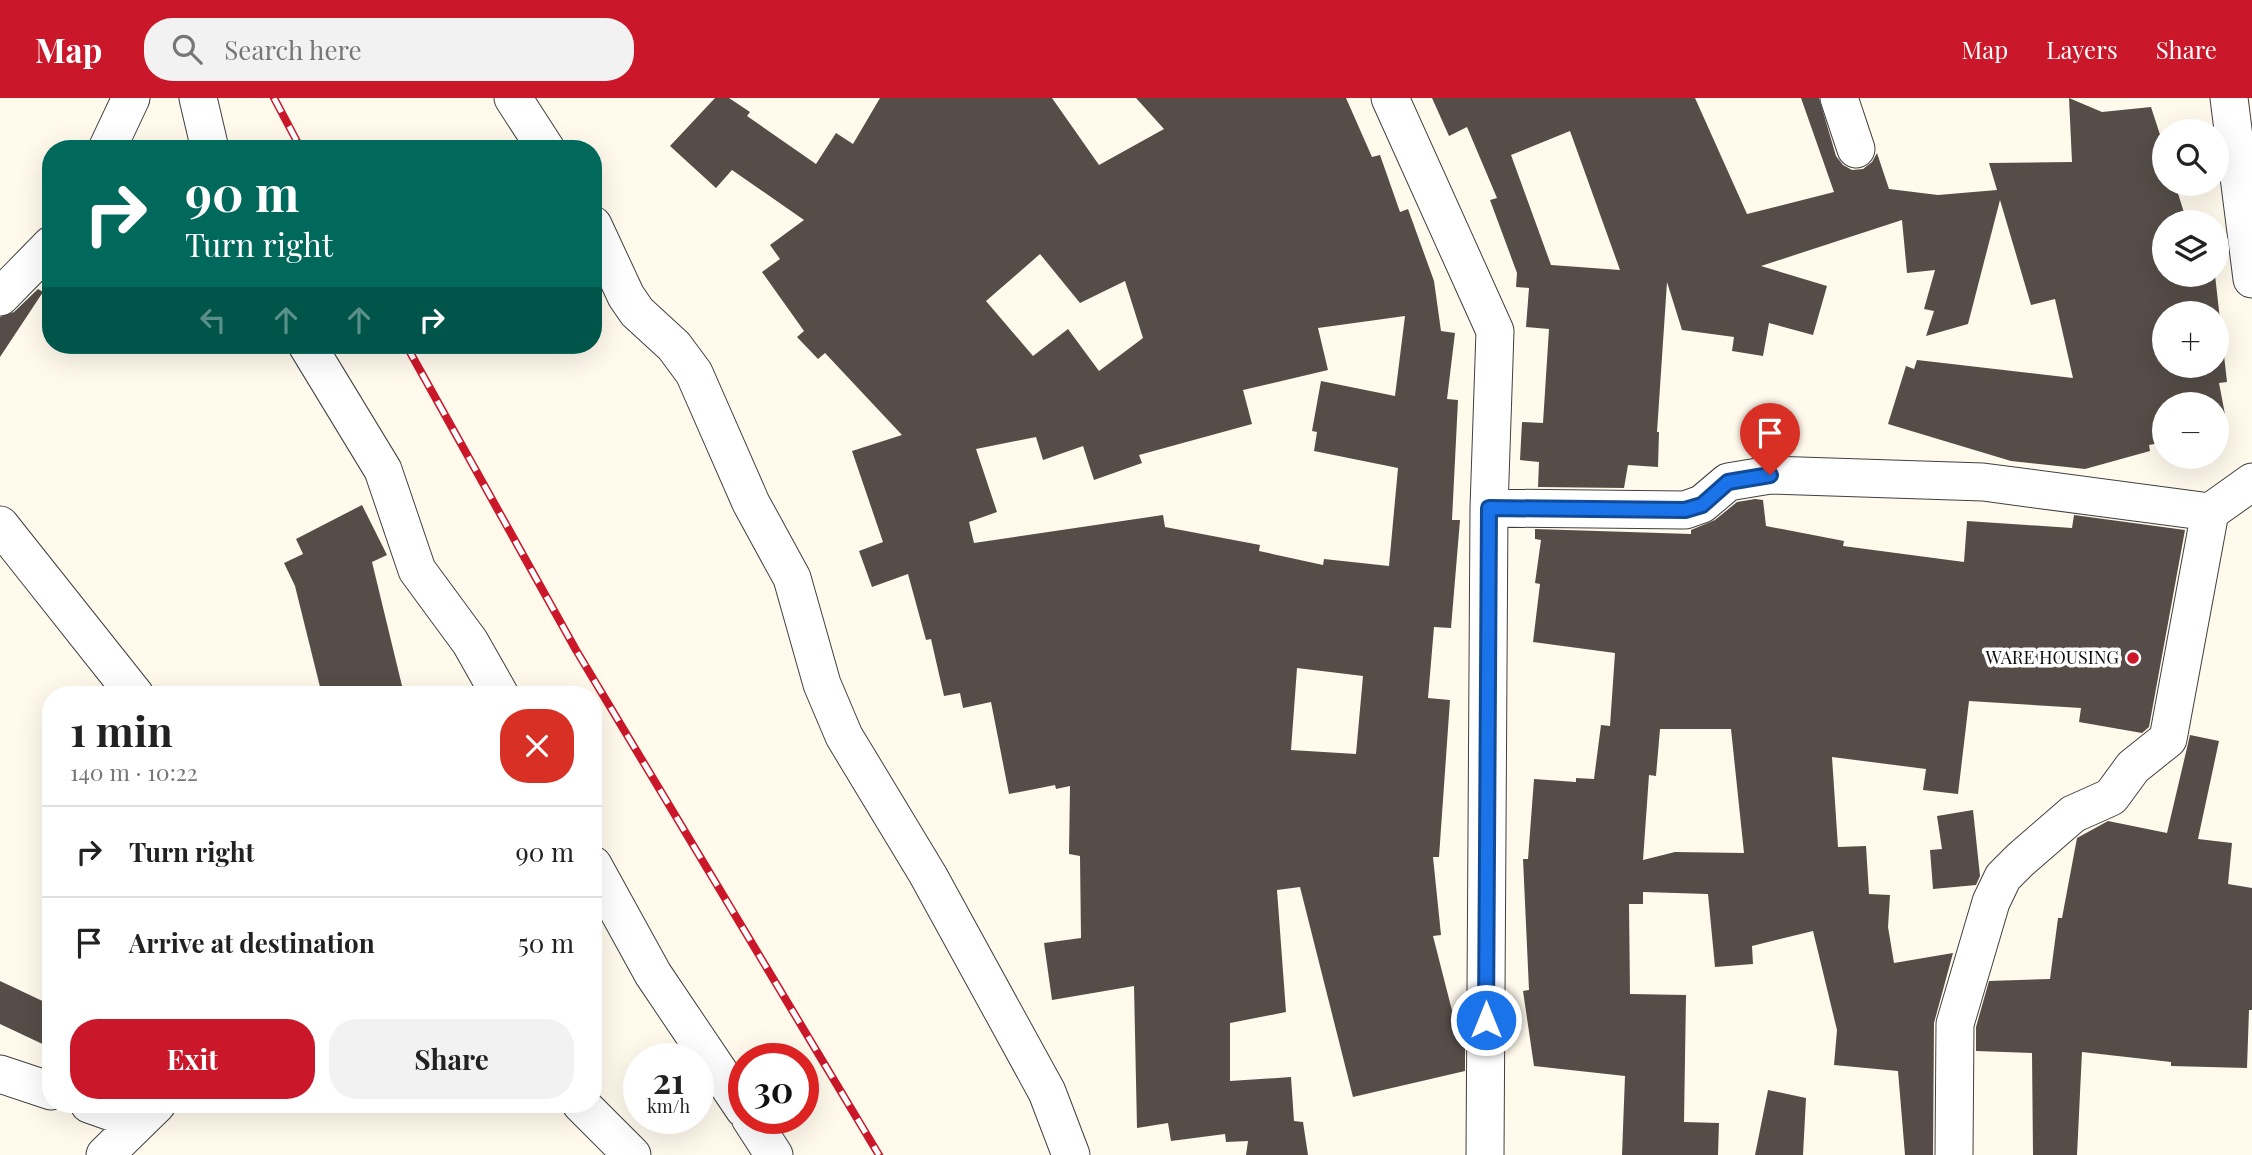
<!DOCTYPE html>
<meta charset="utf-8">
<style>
:root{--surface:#fff;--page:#f2f2f2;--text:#222;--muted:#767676;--line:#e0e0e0;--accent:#ca172a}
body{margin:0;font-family:"Playfair Display",serif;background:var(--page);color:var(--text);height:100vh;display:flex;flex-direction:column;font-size:26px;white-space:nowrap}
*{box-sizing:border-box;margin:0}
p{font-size:23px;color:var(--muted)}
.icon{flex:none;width:38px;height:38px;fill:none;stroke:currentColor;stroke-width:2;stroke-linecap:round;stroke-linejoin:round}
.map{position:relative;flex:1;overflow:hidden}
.details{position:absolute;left:42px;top:588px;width:560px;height:427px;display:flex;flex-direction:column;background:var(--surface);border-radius:28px;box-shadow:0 7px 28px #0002}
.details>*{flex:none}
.banner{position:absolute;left:42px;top:42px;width:560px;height:214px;border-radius:28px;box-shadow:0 7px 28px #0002;background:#00695c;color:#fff;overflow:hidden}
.controls{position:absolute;left:2152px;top:21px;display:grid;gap:14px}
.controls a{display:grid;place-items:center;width:77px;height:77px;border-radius:50%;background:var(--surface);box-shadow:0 7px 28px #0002;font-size:35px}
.speed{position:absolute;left:623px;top:945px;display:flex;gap:14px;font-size:35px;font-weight:700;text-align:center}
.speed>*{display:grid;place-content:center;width:91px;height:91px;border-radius:50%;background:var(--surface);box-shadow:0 7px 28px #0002;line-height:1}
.speed small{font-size:18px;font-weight:400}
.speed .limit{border:10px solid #d22;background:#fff;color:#111}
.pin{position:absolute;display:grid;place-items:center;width:60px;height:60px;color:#fff;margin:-72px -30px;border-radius:50% 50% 50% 0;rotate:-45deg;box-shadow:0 0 7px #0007}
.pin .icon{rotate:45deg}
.me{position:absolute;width:77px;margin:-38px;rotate:0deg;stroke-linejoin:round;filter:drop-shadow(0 0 5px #0008)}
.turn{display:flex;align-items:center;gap:24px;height:147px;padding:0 28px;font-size:32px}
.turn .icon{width:91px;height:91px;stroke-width:2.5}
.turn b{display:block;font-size:49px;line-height:60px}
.lanes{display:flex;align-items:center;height:66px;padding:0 28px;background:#0003;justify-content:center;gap:35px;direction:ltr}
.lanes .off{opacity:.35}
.round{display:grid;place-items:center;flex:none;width:74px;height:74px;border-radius:28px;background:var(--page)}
.headline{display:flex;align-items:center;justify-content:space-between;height:119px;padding:0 28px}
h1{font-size:42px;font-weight:700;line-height:52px}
.action{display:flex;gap:14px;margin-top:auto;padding:14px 28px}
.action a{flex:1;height:80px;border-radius:28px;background:var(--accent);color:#fff;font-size:28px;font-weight:700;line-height:80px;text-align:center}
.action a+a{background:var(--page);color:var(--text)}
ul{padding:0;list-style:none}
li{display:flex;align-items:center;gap:21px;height:91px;padding:0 28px;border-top:2px solid var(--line)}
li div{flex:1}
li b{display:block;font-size:26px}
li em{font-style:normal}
header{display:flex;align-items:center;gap:42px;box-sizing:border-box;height:98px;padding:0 35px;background:var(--accent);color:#fff}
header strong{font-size:33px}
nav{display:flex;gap:38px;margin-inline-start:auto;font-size:24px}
.search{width:490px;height:63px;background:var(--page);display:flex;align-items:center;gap:18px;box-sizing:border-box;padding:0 24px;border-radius:28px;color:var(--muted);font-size:26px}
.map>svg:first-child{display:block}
.building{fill:#564d48;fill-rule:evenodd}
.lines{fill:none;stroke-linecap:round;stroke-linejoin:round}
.minor-casing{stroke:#404040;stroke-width:39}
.minor{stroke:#fff;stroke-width:37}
.rail-casing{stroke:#ca172a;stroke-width:8}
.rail{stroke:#fff;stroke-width:5;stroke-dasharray:16;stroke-linecap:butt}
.route-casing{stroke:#114b97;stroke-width:18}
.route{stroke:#1a73e8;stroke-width:12}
.poi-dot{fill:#ca172a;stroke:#fff;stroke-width:2.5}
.labels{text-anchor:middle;stroke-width:7;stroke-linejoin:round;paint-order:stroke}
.poi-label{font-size:18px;fill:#0d0d0d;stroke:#fff;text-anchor:end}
</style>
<header>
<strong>Map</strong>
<div class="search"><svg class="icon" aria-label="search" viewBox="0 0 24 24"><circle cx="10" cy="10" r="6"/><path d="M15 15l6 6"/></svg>Search here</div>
<nav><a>Map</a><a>Layers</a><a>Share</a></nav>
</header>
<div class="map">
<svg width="2252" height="1057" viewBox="0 0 2252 1057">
<rect width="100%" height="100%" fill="#fffaec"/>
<path class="building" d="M715 0H729L750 14 747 18 816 66 836 35 853 46 880 0H1052L1099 67 1164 31 1136 0H1346L1372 59 1380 57 1400 114 1408 111 1434 183 1441 233 1455 235 1447 301 1458 302 1452 422H1460L1451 530 1434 529 1428 600 1450 602 1439 759H1433L1441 837 1433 838 1458 936 1465 934V973L1353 999 1300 789 1277 792 1286 914 1230 925V983L1291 979 1294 1023 1303 1024 1308 1057H1246L1248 1043 1226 1044 1225 1036 1171 1043 1168 1025 1137 1030 1134 888 1052 902 1044 845 1081 840 1080 758 1069 756 1070 688 1056 691 1055 687 1009 696 991 604 963 610 960 595 944 598 931 541 926 542 908 476 872 489 859 453 883 444 852 353 902 337 825 255 818 261 797 239 804 233 762 174 780 161 770 147 804 122 732 72 716 90 670 48ZM1040 156 1080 205 1125 183 1143 240 1099 273 1068 231 1033 258 986 203ZM1405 218 1395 298 1321 283 1312 333 1317 334 1314 353 1398 370 1389 468 1324 461 1323 467 1259 453 1260 447 1165 429 1163 417 974 445 969 424 997 414 976 351 1036 339 1043 362 1083 348 1094 382 1142 365 1139 357 1252 326 1243 292 1328 272 1318 230ZM1297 570 1363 578 1356 656 1291 652Z
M1432 0H1695L1747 116 1834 94 1801 0H1819L1836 58 1843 67 1852 72 1863 71 1872 64 1877 55 1889 91 1938 97 1997 92 1989 65 2072 64 2069 0 2102 14 2151 9 2165 52V86H2175L2187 124H2165V177H2215L2227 284 2219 285 2228 332 2217 334V306H2165V344L2149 347 2150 353 2085 371 2011 363 1888 326 1906 268 1914 271 1917 262 2073 280 2055 201 2031 207 2000 102 1968 226 1926 238 1934 213 1924 211 1935 172 1907 175 1902 122 1761 168 1827 188 1813 237 1769 225 1763 258 1732 253 1734 239 1682 232 1667 184 1657 334H1659L1658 369 1628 367 1624 390 1538 389 1539 364 1520 362 1522 324 1543 325 1549 231 1526 229 1529 190 1516 189 1517 175 1490 102 1497 100 1467 29 1449 38ZM1570 33 1620 172 1551 167 1511 57ZM2165 215H2217V268H2165Z
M38 191 43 194 0 259V219L14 214Z
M1755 401 1763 402 1766 428 1844 443 1843 448 1964 464 1967 423 2072 430 2074 417 2185 432 2149 629 2142 635 2079 624 2081 610 1969 603 1958 696 1923 692 1926 671 1832 659 1838 749 1866 748 1869 796 1890 797 1888 829 1894 865 1953 855 1934 925 1933 1057H1905L1898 973 1834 967 1837 932 1813 833 1752 848 1753 866 1715 869 1708 796 1643 794V806H1629L1630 896 1686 897 1684 1024 1719 1025 1718 1057H1622L1625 978 1534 968 1523 893 1529 892 1523 761H1528L1534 681 1576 684V680L1594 681 1601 627 1610 628 1615 555 1533 544 1540 486 1535 485 1541 442 1535 441V431L1691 436V432L1715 422 1737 404ZM1660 631H1731L1744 755 1675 754 1643 762 1649 677 1656 678Z
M362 407 387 457 372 464 403 592 385 597H322L295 488 284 465 303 456 296 441Z
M2190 637 2219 643 2198 741 2232 745 2228 786 2252 790V912H2249L2247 970 2171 968V964L2082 954 2077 1057H2033L2032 955 1976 953V929L1989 883 2050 881 2058 820H2062L2077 740 2108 723 2167 735Z
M1973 712 1980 778 1976 787 1933 791 1930 752 1942 751 1937 718Z
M0 883 51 907V950L0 926Z
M1768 992 1806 1000 1803 1057H1755Z"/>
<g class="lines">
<g class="minor-casing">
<path id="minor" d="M198 0 210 51
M513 0 546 51
M1390 0 1495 233 1489 410 1485 1057
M1839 0 1856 51
M2229 0 2252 181
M107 51 131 0
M593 127 626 198 637 214 674 248 694 275 751 405 792 480 822 586 844 638 928 777 1047 994 1071 1057
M0 199 51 147
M307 247 383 372 417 472 470 544 500 597
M1489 410 1685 412 1702 406 1728 384 1770 377 1983 384 2210 414
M0 427 135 597
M593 767 653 876 744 1011
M0 976 51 993
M89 1006 137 1023
M581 1006 632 1057
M750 1020 774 1057
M105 1057 157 1006
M1954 1057 1955 926 1991 804 2003 779 2020 762 2073 716 2111 699 2133 669 2168 641 2210 414 2252 384"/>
</g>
<use href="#minor" class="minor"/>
<g class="rail-casing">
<path id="rail" d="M274 0 301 51
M406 247 576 552 879 1057"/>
</g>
<use href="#rail" class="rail"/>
</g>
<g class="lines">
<g class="route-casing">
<path id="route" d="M1486 922 1489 410 1685 412 1702 407 1728 384 1770 377"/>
</g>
<use href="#route" class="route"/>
</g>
<circle class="poi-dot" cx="2133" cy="560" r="7"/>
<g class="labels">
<g class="poi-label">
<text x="2119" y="566">WARE HOUSING</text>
</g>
</g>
</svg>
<div class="controls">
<a><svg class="icon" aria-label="search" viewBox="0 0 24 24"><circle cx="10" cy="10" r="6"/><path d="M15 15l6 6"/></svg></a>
<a><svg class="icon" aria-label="layers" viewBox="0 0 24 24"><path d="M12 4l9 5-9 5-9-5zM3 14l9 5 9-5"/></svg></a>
<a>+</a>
<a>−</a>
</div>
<div class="speed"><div>21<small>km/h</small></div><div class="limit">30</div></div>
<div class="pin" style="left:1770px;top:377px;background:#d93025"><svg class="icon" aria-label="arrive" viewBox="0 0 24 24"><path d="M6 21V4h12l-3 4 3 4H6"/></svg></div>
<svg class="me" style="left:1486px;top:922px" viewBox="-20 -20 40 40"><circle r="17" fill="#1a73e8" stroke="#fff" stroke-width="3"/><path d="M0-11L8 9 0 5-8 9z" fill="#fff"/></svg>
<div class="banner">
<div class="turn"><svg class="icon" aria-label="right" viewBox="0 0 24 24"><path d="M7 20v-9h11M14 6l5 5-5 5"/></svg><div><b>90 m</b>Turn right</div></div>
<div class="lanes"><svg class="icon off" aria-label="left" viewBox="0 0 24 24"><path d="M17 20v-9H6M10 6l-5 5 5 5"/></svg><svg class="icon off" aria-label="ahead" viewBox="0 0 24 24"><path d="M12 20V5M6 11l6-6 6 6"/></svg><svg class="icon off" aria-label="ahead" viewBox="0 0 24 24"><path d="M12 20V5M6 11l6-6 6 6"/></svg><svg class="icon" aria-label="right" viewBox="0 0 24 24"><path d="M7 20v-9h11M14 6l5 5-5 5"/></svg></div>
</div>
<section class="details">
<div class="headline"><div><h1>1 min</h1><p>140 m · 10:22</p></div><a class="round" style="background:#d93025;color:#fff"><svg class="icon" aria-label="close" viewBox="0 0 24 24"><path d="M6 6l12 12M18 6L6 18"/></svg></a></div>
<ul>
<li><svg class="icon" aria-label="right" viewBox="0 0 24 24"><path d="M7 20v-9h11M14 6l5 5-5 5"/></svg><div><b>Turn right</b></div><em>90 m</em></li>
<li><svg class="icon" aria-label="arrive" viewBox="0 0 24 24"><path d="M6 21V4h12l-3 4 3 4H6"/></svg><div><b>Arrive at destination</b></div><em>50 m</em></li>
</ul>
<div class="action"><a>Exit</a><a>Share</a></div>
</section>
</div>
